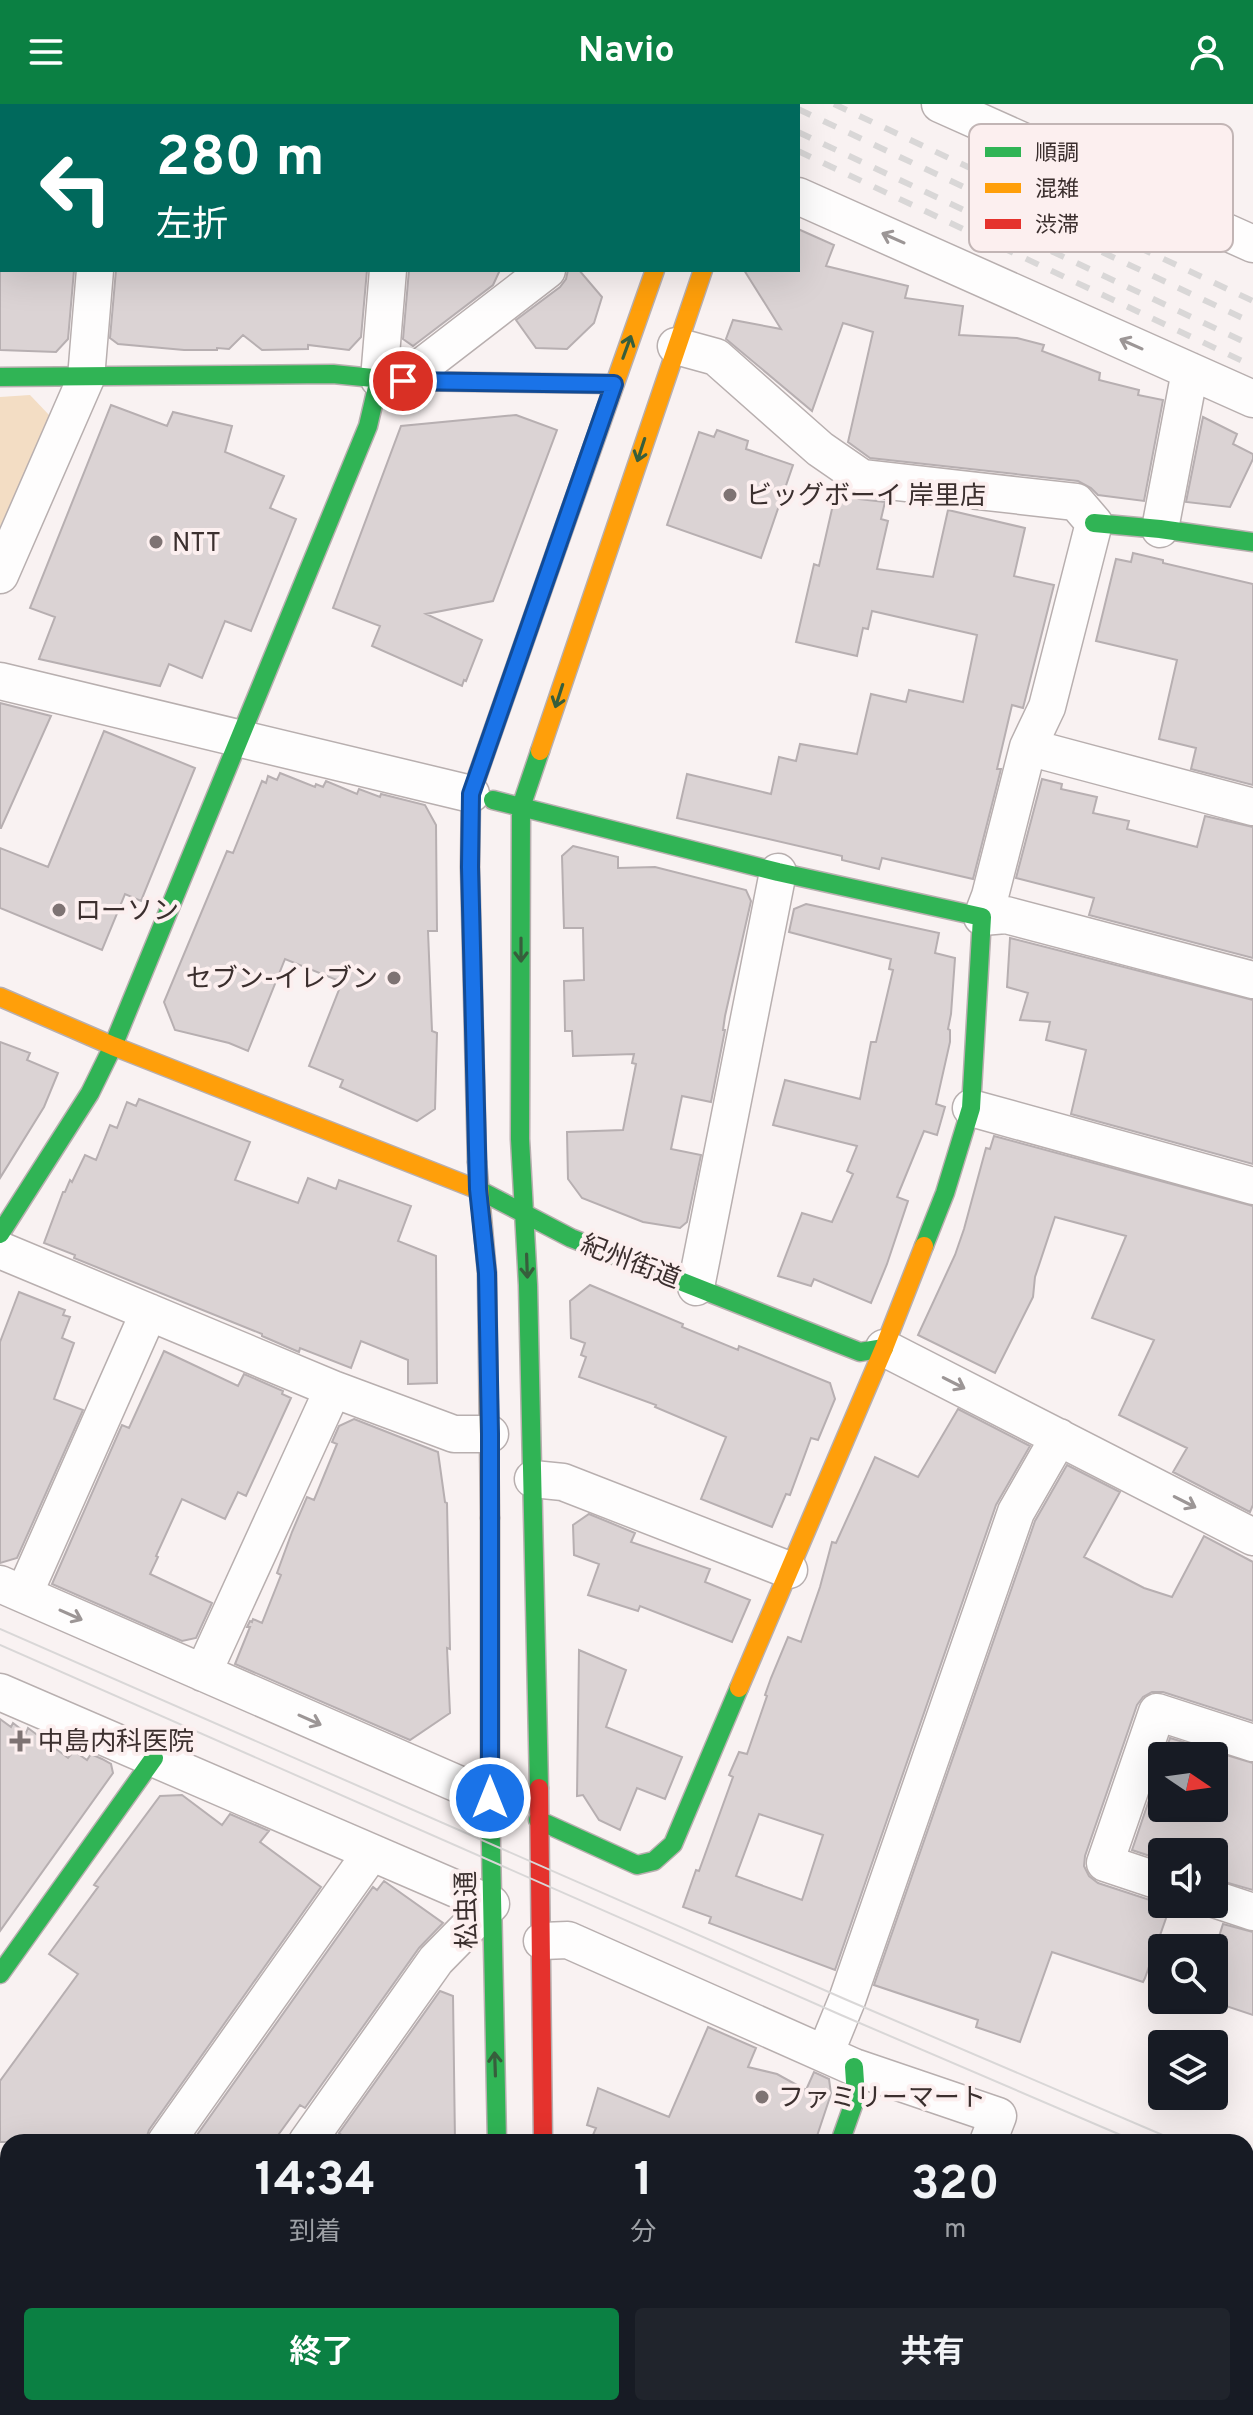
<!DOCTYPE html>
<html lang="ja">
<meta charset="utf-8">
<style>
:root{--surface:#171b24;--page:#20242c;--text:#f1f3f6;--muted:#9ea1a6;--accent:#0b8043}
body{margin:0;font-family:Overpass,"Noto Sans JP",sans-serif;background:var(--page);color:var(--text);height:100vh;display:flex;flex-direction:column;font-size:30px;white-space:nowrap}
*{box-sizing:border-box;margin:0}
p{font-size:26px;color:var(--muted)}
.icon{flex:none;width:44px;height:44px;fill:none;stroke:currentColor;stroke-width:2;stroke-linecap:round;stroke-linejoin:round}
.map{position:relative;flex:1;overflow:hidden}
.sheet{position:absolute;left:0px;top:2030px;width:1254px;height:282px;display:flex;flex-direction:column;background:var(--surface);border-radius:24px 24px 0 0;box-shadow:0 8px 32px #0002}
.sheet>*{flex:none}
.top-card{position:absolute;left:0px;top:0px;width:800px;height:168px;box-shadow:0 8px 32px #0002;background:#00695c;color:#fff;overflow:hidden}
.needle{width:52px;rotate:103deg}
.controls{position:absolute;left:1148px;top:1638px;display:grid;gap:16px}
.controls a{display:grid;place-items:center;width:80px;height:80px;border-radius:8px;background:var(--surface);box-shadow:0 8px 32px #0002;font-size:40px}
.pin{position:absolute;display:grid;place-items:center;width:68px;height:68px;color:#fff;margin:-34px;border:4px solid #fff;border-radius:50%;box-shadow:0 2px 8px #0007}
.me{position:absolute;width:88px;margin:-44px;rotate:0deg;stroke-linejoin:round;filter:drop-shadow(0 0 6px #0008)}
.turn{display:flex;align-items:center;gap:28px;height:168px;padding:0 24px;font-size:36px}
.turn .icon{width:104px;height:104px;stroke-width:2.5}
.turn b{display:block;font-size:56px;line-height:68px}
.eta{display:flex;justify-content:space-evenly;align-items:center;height:136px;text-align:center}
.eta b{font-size:48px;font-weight:700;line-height:56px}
.button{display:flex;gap:16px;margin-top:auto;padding:16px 24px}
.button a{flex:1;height:92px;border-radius:8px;background:var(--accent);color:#fff;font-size:32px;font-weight:700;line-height:92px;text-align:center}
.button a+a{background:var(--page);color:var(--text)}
header{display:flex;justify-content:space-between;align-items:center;height:104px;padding:0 24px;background:var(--accent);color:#fff;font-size:36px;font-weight:700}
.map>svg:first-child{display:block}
.green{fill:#f3ddc4}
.building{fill:#dbd3d4;stroke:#b7afb1;stroke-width:2;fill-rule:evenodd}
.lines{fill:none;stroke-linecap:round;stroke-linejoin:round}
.street-casing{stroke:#b8afaf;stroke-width:39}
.fast-casing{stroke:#b8afaf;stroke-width:21}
.slow-casing{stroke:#b8afaf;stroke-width:21}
.jam-casing{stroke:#b8afaf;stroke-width:21}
.street{stroke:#fefdfd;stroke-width:36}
.fast{stroke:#30b455;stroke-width:18}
.slow{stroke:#ff9f0a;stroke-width:18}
.jam{stroke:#e5322d;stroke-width:18}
.tram{stroke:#d9d7d7;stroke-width:2}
.rail{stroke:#d9d7d7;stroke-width:6;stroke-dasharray:14 14;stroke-linecap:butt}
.oneway{stroke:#9c9696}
.oneway2{stroke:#375e3c}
.route-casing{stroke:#114b97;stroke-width:20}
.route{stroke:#1a73e8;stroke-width:14}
.poi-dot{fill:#7e7373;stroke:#fcefef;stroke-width:3}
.labels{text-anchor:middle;stroke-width:8;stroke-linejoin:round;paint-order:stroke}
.poi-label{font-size:26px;fill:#3b2f2e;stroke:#fcefef;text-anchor:start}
.street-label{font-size:26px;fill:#3b2f2e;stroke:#fcefef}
.key{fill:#fcefef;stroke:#c2b5b5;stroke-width:2}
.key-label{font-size:22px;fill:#3b2f2e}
</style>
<header><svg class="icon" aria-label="menu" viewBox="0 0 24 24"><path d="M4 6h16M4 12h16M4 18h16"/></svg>Navio<svg class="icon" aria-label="person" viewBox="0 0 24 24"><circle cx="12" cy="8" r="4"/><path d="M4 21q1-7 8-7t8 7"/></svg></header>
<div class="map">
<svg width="1253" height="2311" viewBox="0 0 1253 2311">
<rect width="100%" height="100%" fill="#f9f2f2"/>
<path class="green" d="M30 291 50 312 0 423V293Z"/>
<path class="building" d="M798 125 834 141 826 162 908 182 905 194 963 202 959 231 1017 234 1044 241 1042 247 1100 269 1099 276 1139 286 1138 291 1163 296 1144 397 1098 391 1091 384 1078 377 870 354 848 338 873 228 843 219 812 307 726 235 733 216 781 225 744 166H798Z
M0 166H74L68 235 56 248 0 246Z
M116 166H367L361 233 349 246 308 241V245L262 246 243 231 229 245 217 244V246H184L118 240 110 234Z
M409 166H500L493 181 413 242 403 235Z
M568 166H579L602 193 594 219 567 245 536 244 516 216 560 183 566 175Z
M111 301 167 322 173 308 232 322 225 348 284 372 270 404 296 415 251 527 225 517 202 574 169 560 160 582 39 555 55 513 30 504Z
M516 311 557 326 493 497 426 510 482 536 466 577 464 576 462 582 372 542 380 522 333 504 401 322Z
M1203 313 1237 330 1233 340 1253 350V355L1230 403 1186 398Z
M717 326 748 337 746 345 793 361 761 454 667 421 699 328 714 333Z
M837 383 859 395 885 398 881 415 888 417 877 465 933 473 948 406 1025 424 1014 472 1054 481 1023 604 1012 601 997 665H1001L973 775 882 754 879 765 842 756V752L677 714 687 670 771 690 779 653 796 657 800 640 857 650 871 590 906 598 909 586 963 598 977 531 872 507 868 525 863 524 857 552 796 538 814 460 819 462Z
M1133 449 1163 456V459L1253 480V681L1191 665 1196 644 1159 635 1177 556 1096 537 1116 455 1131 458Z
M0 599 51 612 1 724H0Z
M104 627 195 664 141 797 125 790 102 846 0 804V744L48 763Z
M280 669 315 683 316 680 323 683 326 677 357 690 359 685 380 693 381 690 425 701 436 721 437 827H428L432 927 437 929 435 1005 417 1017 340 983 343 976 309 962 342 878 285 855 248 947 229 939 175 926 164 898 227 747 233 749 262 677 266 679 268 672 277 676Z
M1042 675 1062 680 1061 685 1097 693 1093 709 1129 717 1127 725 1197 743 1205 712 1253 723V854L1089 811 1094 794 1016 774Z
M573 742 618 753V764L655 763 746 786 751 797 725 912 723 926H725L711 998 682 992 671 1045 701 1051 687 1118 680 1124 643 1118 582 1094 568 1075 567 1028 623 1026 636 960 632 959 634 950 573 952 572 927H565L564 877 584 876 583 824H564L562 752Z
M806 800 939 829 935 849 955 854 951 910 948 925 950 926V938L936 1000 945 1003 937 1031 924 1027 897 1093 908 1097 887 1160 871 1199 814 1175 811 1182 778 1172 802 1109 832 1118 853 1070 847 1067 857 1042 773 1021 785 976 860 995 871 938H876L893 866 889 865 891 855 789 828 794 805Z
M1010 834 1253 896V1060L1071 1010 1086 946 1046 936 1050 918 1020 916 1028 889 1007 883Z
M0 938 30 949 27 956 58 969 44 1003 0 1074Z
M139 995 250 1038 235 1076 298 1099 308 1074 336 1085 339 1076 411 1102 398 1137 436 1152 437 1279 408 1280V1256L361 1237 351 1264 300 1244 299 1248 262 1232V1230L74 1154 75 1151 44 1139 63 1088H65L70 1076 72 1078 85 1051 96 1056 110 1021 117 1024 127 998 136 1002Z
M994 1032 1253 1102V1401L1250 1408 1173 1368 1187 1344 1119 1311 1154 1236 1092 1214 1126 1132 1055 1113 1035 1173 1033 1193 995 1269 918 1231 955 1151 964 1125 986 1044 990 1045Z
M590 1181 683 1220 682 1223 738 1246 739 1242 830 1279 835 1295 818 1336 811 1334 790 1391 786 1390 772 1423 701 1395 726 1333 655 1303 656 1301 579 1273 586 1253 581 1251 585 1239 571 1234 570 1197Z
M19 1188 65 1206 63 1211 70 1213 62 1234 74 1239 54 1295 83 1306 17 1454 0 1459V1238Z
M164 1247 238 1282 244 1270 283 1287 282 1290 291 1294 246 1392 238 1388 225 1415 182 1395 156 1452 158 1453 150 1470 212 1499 196 1534 182 1537 52 1480 122 1321 129 1324Z
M958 1305 1030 1342 996 1401 835 1866 709 1819 711 1813 683 1803 696 1766 699 1767 733 1673 729 1671 739 1648 747 1650 767 1592 765 1591 771 1574 788 1533 801 1538 820 1483 832 1438 836 1439 875 1353 918 1373ZM759 1710 823 1731 802 1796 736 1772Z
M354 1315 438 1348 445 1398 447 1399 450 1545 447 1544 450 1609 410 1636 235 1560 250 1523H247L250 1517 252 1518 253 1515 262 1519 281 1471 277 1469 292 1428 307 1393 314 1396 337 1340 332 1338 339 1322Z
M1067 1361 1120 1388 1084 1453 1144 1484 1172 1493 1204 1432 1253 1458V1617L1163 1588H1152L1143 1593 1137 1601 1085 1752 1084 1762 1089 1772 1098 1779 1162 1800H1171L1145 1874 1143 1878 1052 1848 1020 1938 976 1923 978 1916 874 1881 1035 1417Z
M589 1410 635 1429 631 1438 710 1465 705 1478 750 1496 732 1538 640 1502 638 1507 588 1491 599 1460 574 1451 573 1421Z
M579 1546 626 1566 606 1623 682 1653 665 1695 637 1684 620 1726 599 1716 583 1691 577 1692Z
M0 1615 11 1623 13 1619 26 1629 28 1624 68 1654 74 1647 87 1656 91 1650 102 1655 111 1660 113 1669 0 1827Z
M1170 1634 1253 1659V1786L1214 1775V1748H1162V1756L1132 1746 1162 1658V1704H1214V1652H1164Z
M182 1691 222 1721 230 1710 269 1727 260 1738 321 1783 149 2026 145 2038H0V1977L78 1870 49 1850 98 1783 94 1781 160 1692Z
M384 1777 443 1819 419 1844 305 2004 300 2001 273 2038H192L373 1783 377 1786Z
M1223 1820 1253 1828V1911L1214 1898V1848Z
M440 1887 453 1892 455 2038H351L339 2029Z
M708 1923 756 1944 748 1963 777 1970 806 1986 814 1968 829 1975 831 1990 815 2038H590L596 2024 587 2021 598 1984 669 2013Z"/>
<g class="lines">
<g class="street-casing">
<path id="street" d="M612 0 617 2
M940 0 1253 140
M112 2 113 0
M400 2V0
M0 45 2 46
M798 92 1253 295
M676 242 716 253 820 345 862 374 1076 398 1094 419 1047 603 1028 643 990 792 982 813 1006 811 1253 876
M379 275 388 166
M403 277 547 166
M1160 425 1190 267
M0 471 86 274 95 166
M0 577 471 690
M1028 643 1253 703
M971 1004 1253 1082
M0 1146 333 1285 454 1330H490
M696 1183 778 768
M884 1244 1253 1433
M533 1375 563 1378 789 1466
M0 1480 490 1694
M24 1490 149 1208
M203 1569 333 1285
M0 1588 491 1800 436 1856 307 2038
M1162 1778 1105 1759 1157 1608 1253 1639
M1214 1795 1253 1808
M542 1837 568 1836 854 1963 998 2012 988 2038
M825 1950 847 1896 1016 1408 1059 1333
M166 2038 371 1749
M0 2086 8 2088
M1246 2218 1253 2220
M977 2311 980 2304
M1127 2311 1129 2304"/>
</g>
<g class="fast-casing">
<path id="fast" d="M716 0V2
M762 0V2
M0 273 333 270 403 277 614 280
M1094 419 1160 425 1253 438
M493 696 778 768 982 813 971 1004 945 1089 924 1142
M477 1058 470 763 471 690 558 441
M479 1086 571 1134 860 1248 884 1244
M0 1130 90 989 113 942 368 322 379 275
M490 1414V1694L497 2038
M539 1684 528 1181 520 1035 521 703 540 647
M538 1716 637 1761 654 1757 673 1740 739 1584
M0 1870 154 1654
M840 2038 856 1993 854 1963
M544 2304V2311
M680 2304 685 2311"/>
</g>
<g class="slow-casing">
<path id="slow" d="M558 441 655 166
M540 647 703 166
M0 893 113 942 479 1086
M477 1058 487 1169 490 1414
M739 1584 884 1244 924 1142
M504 2304V2311
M721 2311 724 2304"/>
</g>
<g class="jam-casing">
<path id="jam" d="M539 1684 543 2038"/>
</g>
<use href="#street" class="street"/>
<use href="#fast" class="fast"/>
<use href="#slow" class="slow"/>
<use href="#jam" class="jam"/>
<path class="tram" d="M0 1525 847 1896 1179 2038
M0 1541 841 1911 1137 2038
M1246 2067 1253 2070
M1246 2085 1253 2088"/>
<path class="rail" d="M701 0 705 2
M741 0 746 2
M834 0 1253 197
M798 5 1253 219
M798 28 1253 242
M798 47 1253 262"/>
</g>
<defs><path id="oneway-shaft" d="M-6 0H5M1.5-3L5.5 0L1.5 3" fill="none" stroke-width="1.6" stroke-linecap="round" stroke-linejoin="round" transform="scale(2)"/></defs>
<g class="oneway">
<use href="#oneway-shaft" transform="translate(893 134) rotate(-156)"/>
<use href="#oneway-shaft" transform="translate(1131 240) rotate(-156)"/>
<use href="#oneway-shaft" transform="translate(954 1279) rotate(27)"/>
<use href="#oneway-shaft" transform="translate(1185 1398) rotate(27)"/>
<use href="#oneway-shaft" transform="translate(71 1511) rotate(24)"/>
<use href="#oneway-shaft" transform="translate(310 1616) rotate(24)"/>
</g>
<g class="oneway2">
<use href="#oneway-shaft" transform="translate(627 243) rotate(-70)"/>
<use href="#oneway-shaft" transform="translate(641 346) rotate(108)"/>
<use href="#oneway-shaft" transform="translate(559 592) rotate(108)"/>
<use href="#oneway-shaft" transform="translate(521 846) rotate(90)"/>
<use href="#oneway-shaft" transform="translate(527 1162) rotate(88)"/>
<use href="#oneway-shaft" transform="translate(495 1960) rotate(-92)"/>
</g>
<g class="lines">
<g class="route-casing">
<path id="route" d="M403 277 614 280 471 690 470 763 478 1085 487 1169 490 1330V1694"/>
</g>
<use href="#route" class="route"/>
</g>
<g class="poi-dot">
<circle cx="730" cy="391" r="8"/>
<circle cx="156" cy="438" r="8"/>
<circle cx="59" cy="806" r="8"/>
<circle cx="394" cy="874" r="8"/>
<path d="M16 1625h8v8h8v8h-8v8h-8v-8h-8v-8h8z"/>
<circle cx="762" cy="1993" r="8"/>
</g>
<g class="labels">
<g class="poi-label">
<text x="746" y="400">ビッグボーイ 岸里店</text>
<text x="172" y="447">NTT</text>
<text x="75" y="815">ローソン</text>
<text x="378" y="883" text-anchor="end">セブン-イレブン</text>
<text x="38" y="1646">中島内科医院</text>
<text x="778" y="2002">ファミリーマート</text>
</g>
<g class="street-label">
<text transform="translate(631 1157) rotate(21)" y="9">紀州街道</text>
<text transform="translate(466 1806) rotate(-91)" y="9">松虫通</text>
</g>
</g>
<rect x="969" y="20" width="264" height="128" rx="12" class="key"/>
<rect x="985" y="43" width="36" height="10" fill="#30b455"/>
<rect x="985" y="79" width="36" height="10" fill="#ff9f0a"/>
<rect x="985" y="115" width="36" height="10" fill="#e5322d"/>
<g class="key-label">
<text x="1035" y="56">順調</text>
<text x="1035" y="92">混雑</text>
<text x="1035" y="128">渋滞</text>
</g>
</svg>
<div class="controls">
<a><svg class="needle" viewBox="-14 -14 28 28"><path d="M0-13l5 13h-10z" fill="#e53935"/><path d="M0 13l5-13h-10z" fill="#9ea1a6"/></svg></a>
<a><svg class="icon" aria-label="sound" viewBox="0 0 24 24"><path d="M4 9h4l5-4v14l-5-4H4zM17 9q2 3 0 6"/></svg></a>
<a><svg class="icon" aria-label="search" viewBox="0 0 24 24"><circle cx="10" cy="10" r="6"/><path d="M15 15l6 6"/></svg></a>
<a><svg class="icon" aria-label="layers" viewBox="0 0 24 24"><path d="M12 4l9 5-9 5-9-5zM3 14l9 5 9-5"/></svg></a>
</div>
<div class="pin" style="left:403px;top:277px;background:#d93025"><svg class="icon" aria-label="arrive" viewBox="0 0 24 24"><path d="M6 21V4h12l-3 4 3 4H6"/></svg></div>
<svg class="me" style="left:490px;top:1694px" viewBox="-20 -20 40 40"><circle r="17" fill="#1a73e8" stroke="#fff" stroke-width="3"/><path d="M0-11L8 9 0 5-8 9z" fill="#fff"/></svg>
<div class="top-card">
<div class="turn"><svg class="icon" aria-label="left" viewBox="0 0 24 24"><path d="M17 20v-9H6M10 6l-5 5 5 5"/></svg><div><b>280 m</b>左折</div></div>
</div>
<section class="sheet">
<div class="eta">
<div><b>14:34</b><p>到着</p></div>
<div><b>1</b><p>分</p></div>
<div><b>320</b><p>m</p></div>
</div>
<div class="button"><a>終了</a><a>共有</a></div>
</section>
</div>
